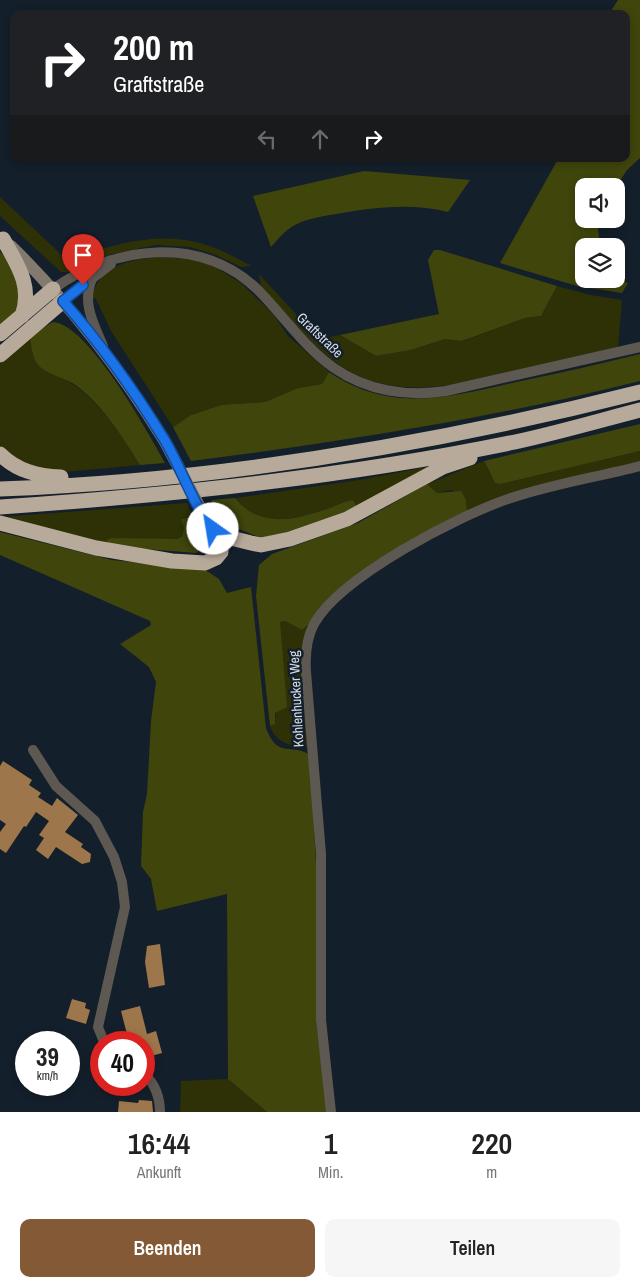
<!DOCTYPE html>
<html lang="de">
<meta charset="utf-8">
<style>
:root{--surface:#fff;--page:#f6f6f6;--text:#222;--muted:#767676;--accent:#835a35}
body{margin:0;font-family:"Archivo Narrow",sans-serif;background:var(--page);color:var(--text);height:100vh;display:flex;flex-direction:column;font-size:19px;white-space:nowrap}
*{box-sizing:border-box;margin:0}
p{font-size:16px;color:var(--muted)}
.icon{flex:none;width:28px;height:28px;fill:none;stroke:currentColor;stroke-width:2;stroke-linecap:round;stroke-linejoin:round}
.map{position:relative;height:1112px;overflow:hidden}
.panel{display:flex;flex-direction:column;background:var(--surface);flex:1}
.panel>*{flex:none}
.hud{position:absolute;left:10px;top:10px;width:620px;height:152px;border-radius:10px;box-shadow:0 2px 8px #0003;background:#202124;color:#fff;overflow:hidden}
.controls{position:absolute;left:575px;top:178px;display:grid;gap:10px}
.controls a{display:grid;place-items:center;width:50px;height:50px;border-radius:10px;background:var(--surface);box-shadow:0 2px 8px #0003;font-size:25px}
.speed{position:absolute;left:15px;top:1031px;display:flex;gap:10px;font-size:25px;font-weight:700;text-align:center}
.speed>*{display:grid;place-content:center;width:65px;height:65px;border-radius:50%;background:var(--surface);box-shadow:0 2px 8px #0003;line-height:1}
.speed small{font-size:12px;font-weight:400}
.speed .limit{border:8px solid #d22;background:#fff;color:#111}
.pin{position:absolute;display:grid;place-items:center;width:42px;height:42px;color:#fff;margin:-51px -21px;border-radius:50% 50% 50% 0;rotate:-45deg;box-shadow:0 0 5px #0007}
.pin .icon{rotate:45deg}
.me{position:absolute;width:55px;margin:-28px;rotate:328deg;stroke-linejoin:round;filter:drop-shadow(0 0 4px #0008)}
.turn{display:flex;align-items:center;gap:18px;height:105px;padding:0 20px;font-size:22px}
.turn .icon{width:65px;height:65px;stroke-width:2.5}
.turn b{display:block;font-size:35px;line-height:42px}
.lanes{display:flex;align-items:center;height:48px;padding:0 20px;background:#0003;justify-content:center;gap:25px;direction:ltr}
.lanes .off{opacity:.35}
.eta{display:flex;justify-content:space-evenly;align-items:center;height:85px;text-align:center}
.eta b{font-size:30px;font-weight:600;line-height:35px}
.action{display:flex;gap:10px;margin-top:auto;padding:10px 20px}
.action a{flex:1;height:58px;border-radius:10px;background:var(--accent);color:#fff;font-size:20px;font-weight:600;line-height:58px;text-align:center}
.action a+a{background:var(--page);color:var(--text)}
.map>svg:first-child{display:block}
.green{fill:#2d3105}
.forest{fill:#40450c}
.building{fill:#9d774b}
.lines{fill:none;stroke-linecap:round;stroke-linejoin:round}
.street{stroke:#5d5852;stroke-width:10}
.secondary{stroke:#82796f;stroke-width:12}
.highway{stroke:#b8aa9a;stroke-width:15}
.secondary-bridge{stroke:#82796f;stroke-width:12}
.route-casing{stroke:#114b97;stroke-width:12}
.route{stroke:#1a73e8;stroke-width:9}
.labels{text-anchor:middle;stroke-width:5;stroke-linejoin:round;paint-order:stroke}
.street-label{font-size:14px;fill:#d3dbe3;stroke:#131f2a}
</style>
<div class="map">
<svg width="640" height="1112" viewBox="0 0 640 1112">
<rect width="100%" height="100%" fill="#131f2a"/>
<path class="green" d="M0 197 67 260C115 244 160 229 210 246 224 251 238 259 252 266L241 267 216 255 190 247 156 245 112 254 69 272H61L0 216Z
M159 257 187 259 202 262 215 267 241 283 274 315 288 336 329 372 322 384 298 388 265 402 221 405 191 415 173 427 111 331 96 299 91 298C100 265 129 260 159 257Z
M259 274 319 339 340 335 376 356 411 350 445 339 463 341 525 318 541 316 557 286 591 295 622 300 618 347 450 385C351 399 320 352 261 286Z
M30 335 47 372C91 386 117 428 140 465L54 473C35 470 13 460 0 445V364Z
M640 451V462L467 511 466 500 452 490 437 493 427 484 484 461 491 476 501 484Z
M437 465 353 510V500C344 501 336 506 327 509 293 520 261 529 235 498L359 480Z
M187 503 193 517 181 519 184 528 182 536 178 540 107 546 0 517Z
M285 621 302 630 308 626 309 745 306 747C289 746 276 743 270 726L275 723 280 622Z
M228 1079 267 1112H180L181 1081Z"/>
<path class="forest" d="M618 0H640V158L627 170 616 187 584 186V219H597L600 246H584V279H607L628 283 622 293 577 286 500 263 558 159H626V14H609Z
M364 171 470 180 448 212C409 202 369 208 330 215 319 217 307 219 297 224 286 229 279 238 271 247L253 196Z
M434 250H440L557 286 541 316 525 318 462 341 445 339 411 350 376 356 340 335 439 314 428 260Z
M0 251 17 272 20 307 0 326Z
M53 322C88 324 148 432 165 463L140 465C123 438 104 407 78 387 66 377 44 375 36 362 32 354 31 344 30 335Z
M640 354V381C493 418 342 442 191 461L173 427 191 415 221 405 265 402 298 388 322 384 329 372C392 415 452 396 521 381 561 373 600 364 640 354Z
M640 424V451L501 484 495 483 484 461Z
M427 484 437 493 461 491 466 500 467 511 410 543 302 630 285 621 280 622 287 707 275 713V724L270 726 256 596 259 565 272 554 358 523Z
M235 498C261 529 293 520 327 509 336 506 344 501 353 500L356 506 320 525 261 538 227 524 220 517 211 500Z
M193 517 206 546 196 553 107 546V540L111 538 178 539 182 536 184 528 181 519Z
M0 532 112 560 204 569 219 579 227 593 251 587 266 728C278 760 291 742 310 755L316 863V1020L327 1112H267L228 1079 227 894 157 911 151 879 141 866 143 812 147 794 151 721 156 682 149 667 120 644 151 625 150 621 0 555Z"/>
<path class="building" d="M3 761 32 780 29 785 41 793 38 797 52 806 57 798 78 815 65 832 83 844 81 847 91 854 90 862 82 864 56 847 48 859 36 850 44 838 39 835 49 821 36 812 26 827 24 826 6 853 0 849V832L6 824 0 820V766Z
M160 944 165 985 149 988 145 962 147 946Z
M72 999 86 1003 85 1008 90 1010 86 1024 66 1018Z
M140 1006 147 1034 156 1031 162 1053 144 1058V1042H129L121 1011Z
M139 1100 152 1101 153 1112H118L119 1101 138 1103Z"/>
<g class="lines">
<path class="street" d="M93 277C81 301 93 323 103 346
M53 289C113 246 201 234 258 290 283 315 304 347 334 368 367 391 407 397 446 391L640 347
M63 301 111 264
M33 750 56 786 95 821 114 857 122 882 125 907 98 1027 104 1042
M144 1074C155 1083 160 1098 160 1112
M331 1112 321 1020V854L306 672C305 655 306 639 314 624 340 577 459 515 511 498 553 484 597 477 640 466"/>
<path class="secondary" d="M11 246C71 305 120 369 164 440"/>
<path class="highway" d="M3 239C17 264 33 286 22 316
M0 334 53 289
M0 355 63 301
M0 454C17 471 38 476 61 477
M0 489C215 481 431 445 640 392
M0 507C173 495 345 477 515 442 557 433 598 421 640 410
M0 523 96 548 172 561 205 563 216 558 221 552V543L213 529
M213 529 231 538 251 543 261 545 290 539 347 519 443 467 470 458"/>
<path class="secondary-bridge" d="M164 440 204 515"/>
</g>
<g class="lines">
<g class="route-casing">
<path id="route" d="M83 285 63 301C101 344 134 390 164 439 181 467 193 505 213 529"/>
</g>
<use href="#route" class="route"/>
</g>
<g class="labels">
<g class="street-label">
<text transform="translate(320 335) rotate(44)" y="5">Graftstraße</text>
<text transform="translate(296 699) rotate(-93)" y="5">Kohlenhucker Weg</text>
</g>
</g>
</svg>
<div class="controls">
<a><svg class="icon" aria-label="sound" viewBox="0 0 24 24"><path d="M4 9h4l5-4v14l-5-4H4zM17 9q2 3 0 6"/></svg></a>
<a><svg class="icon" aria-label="layers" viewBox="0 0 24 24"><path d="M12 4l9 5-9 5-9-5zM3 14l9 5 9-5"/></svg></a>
</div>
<div class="speed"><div>39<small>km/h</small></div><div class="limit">40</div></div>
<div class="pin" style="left:83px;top:285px;background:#d93025"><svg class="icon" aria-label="arrive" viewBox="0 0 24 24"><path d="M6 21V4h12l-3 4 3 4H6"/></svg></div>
<svg class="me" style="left:213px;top:529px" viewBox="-20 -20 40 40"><circle r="19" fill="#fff"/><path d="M0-13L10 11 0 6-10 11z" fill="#1a73e8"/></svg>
<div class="hud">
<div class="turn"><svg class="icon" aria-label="right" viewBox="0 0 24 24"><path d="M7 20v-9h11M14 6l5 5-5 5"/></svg><div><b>200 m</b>Graftstraße</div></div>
<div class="lanes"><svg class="icon off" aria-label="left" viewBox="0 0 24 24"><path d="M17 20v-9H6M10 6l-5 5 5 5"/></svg><svg class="icon off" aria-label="ahead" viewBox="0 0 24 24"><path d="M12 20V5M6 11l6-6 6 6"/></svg><svg class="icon" aria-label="right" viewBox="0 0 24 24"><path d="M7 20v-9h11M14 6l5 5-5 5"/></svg></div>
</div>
</div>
<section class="panel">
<div class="eta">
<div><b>16:44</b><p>Ankunft</p></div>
<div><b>1</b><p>Min.</p></div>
<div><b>220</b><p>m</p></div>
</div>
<div class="action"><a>Beenden</a><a>Teilen</a></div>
</section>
